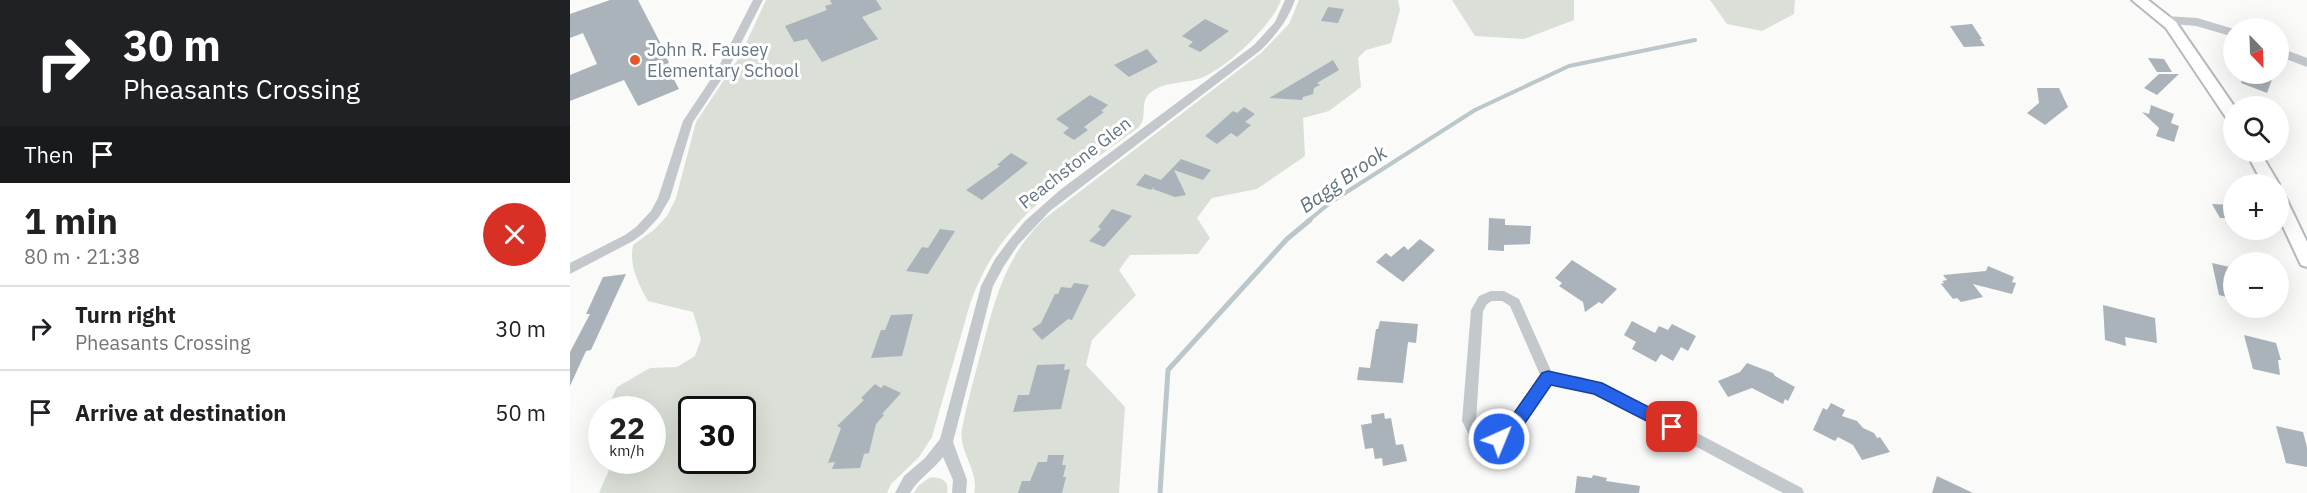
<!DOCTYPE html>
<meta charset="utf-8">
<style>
:root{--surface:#fff;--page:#f2f2f2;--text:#202124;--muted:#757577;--line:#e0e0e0}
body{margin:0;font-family:"IBM Plex Sans",sans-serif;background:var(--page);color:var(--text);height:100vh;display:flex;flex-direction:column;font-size:22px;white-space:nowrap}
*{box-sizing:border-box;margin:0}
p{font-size:20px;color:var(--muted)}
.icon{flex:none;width:33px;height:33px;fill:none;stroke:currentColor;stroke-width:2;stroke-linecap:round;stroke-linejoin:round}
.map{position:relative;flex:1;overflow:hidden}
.panel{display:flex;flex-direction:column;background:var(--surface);width:570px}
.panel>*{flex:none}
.hud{background:#202124;color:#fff;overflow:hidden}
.needle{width:39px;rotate:157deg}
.fabs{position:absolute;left:1653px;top:18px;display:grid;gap:12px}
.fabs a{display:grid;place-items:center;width:66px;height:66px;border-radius:50%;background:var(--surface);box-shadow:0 6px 24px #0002;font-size:30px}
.speed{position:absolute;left:18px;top:396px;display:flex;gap:12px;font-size:30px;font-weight:700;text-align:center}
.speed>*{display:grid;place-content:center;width:78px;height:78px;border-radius:50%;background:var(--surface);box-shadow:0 6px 24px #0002;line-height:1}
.speed small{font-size:15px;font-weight:400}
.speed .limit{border:3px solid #111;border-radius:9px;background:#fff;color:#111}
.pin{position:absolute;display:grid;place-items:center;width:51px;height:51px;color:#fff;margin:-26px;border-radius:12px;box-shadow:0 3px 9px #0006}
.me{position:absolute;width:66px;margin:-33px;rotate:44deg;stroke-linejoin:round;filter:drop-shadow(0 0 4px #0008)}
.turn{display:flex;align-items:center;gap:21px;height:126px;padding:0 24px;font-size:27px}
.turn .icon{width:78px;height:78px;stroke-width:2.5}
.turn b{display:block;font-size:42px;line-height:51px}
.then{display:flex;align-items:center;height:57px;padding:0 24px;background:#0003;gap:12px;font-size:22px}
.round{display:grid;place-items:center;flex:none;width:63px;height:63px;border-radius:32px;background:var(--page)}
.summary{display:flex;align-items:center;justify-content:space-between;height:102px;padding:0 24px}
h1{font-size:36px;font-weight:700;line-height:45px}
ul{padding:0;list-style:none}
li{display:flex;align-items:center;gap:18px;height:84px;padding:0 24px;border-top:2px solid var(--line)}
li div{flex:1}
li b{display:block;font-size:22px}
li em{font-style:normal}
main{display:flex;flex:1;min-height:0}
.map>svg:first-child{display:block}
.green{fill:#dadfd7;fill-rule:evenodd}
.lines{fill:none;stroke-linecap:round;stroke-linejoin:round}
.stream-far1{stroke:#bbc7cb;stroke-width:4}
.stream{stroke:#bbc7cb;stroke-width:5}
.building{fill:#aab3b9}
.secondary-casing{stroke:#b3babf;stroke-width:4}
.minor{fill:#c3c8cc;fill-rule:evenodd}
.tertiary{fill:#c3c8cc;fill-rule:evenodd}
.secondary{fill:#fff;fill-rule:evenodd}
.route{fill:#2563eb;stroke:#184099;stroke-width:1.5}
.poi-dot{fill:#e4572e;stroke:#fff;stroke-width:2}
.labels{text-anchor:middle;stroke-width:6;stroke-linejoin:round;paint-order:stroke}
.poi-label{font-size:18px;fill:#657683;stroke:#fff;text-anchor:start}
.street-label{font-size:18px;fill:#657683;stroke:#fff}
.water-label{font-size:20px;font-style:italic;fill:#60757c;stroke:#fff}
</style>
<main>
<section class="panel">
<div class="hud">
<div class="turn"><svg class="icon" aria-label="right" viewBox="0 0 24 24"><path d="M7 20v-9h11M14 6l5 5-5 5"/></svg><div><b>30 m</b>Pheasants Crossing</div></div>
<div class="then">Then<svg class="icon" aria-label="arrive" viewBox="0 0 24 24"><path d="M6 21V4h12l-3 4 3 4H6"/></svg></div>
</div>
<div class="summary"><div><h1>1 min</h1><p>80 m · 21:38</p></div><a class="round" style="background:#d93025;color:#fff"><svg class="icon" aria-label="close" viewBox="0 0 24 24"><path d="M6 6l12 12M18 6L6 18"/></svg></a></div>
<ul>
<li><svg class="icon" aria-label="right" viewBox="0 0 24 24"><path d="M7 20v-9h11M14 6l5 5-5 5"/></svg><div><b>Turn right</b><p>Pheasants Crossing</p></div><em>30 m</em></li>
<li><svg class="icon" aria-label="arrive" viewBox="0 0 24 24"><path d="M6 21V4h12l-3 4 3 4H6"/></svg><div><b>Arrive at destination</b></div><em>50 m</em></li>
</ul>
</section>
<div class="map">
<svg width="1737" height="493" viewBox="0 0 1737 493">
<rect width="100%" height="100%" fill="#fafaf8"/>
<path class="green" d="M196 0H711C702 26 654 71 628 79 612 84 594 81 580 93 569 102 578 117 569 127 497 181 431 215 400 304L362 437 349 457 321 484 317 493H29L43 461 82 460V410L37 409 47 387 80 368 107 367 125 356 131 339 123 312 78 301C68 283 59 266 63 245L85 229 97 216 106 198 126 122 170 56ZM122 410H172V460H122Z
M729 0H828L830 10 821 43 796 50 788 58 791 87 759 111 733 118 735 156 687 189 642 198 627 218 640 238 628 254 560 255 549 270 566 295 522 340 516 365 555 407 549 493H404C410 472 388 452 392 429 397 403 404 378 411 352 425 300 434 258 474 219L691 53 719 24Z
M882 0H1004V20L954 39 905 36Z
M1140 0H1225L1224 14 1192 31 1157 24Z
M359 478C370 476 380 480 377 493H344L348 486Z"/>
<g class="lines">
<path class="stream-far1" d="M738 221 761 202 905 110 999 66 1125 40"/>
<path class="stream" d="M590 493 598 370 717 239 740 220"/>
</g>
<path class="building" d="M40 0H68L93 48 99 63 96 64 109 89 68 106 54 80 0 101V75L27 64 13 33 0 38V14Z
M260 0H306L312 9 292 17 308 39 252 62 237 39 224 42 215 26 257 10 255 6 262 4Z
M758 7 774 9 768 23 751 21Z
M635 19 659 31 630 52 618 46 623 42 612 36Z
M1402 24 1412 39H1410L1415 46 1394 47 1380 26Z
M577 49 588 62 559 77 544 65Z
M1578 58 1594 59 1602 72H1587Z
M763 60 769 70 747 83 750 85 744 88 743 94 733 97 732 100 699 98Z
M1589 74H1609L1587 95 1574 88Z
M1674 74H1704L1697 93 1671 83Z
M1467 88H1489L1498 107 1475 125 1457 113 1469 103Z
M520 95 538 105 531 111 534 112 514 127 518 130 504 140 493 133 499 128 486 119Z
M1581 105 1604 114 1601 123 1609 126 1604 142 1586 136 1589 128 1572 112 1579 114Z
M674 107 685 114 675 122 681 125 667 137 661 133 647 144 635 136 663 111 667 113Z
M441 153 458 163 412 200 396 190 430 166 427 165Z
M611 159 641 170 633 180 604 170 616 195 605 197 583 189 585 186 581 190 566 185 575 174 591 180Z
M1642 204 1664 205V218H1650Z
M542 209 562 216 534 247 519 241 531 229 528 227Z
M919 218 935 219V225L961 226 960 244 934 245V251L918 250Z
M370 229 385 231 358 274 336 271 352 247 358 248Z
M850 239 865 250 833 282 806 262 816 253 821 257 834 246 838 250Z
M1002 260 1047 289 1032 304 1029 302 1015 312 1013 302 989 286 992 283 985 278Z
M1642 263 1664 268V299L1649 295Z
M1418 266 1444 277 1442 282 1446 283 1442 294 1403 284 1413 297 1391 302 1387 298 1383 299 1371 284 1374 283 1372 281 1377 280 1373 275 1416 271Z
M56 274 21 350 16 351 0 386V352L20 314H16L33 277Z
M504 283 519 285 502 320 498 319 472 340 462 329 471 323 485 294H488L491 287 501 288Z
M1533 305 1585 318 1587 343 1555 337 1556 346 1535 340Z
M343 314 332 356 301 358 311 330H315L321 315Z
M810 321 848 324 846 343 838 342 833 383 787 380 789 367 800 368 806 329H808Z
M1062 321 1085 333 1089 326 1098 330 1102 324 1126 336 1118 351 1111 347 1103 361 1091 354 1086 362 1062 349 1066 342 1054 335Z
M1674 335 1706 343 1711 360H1708L1710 375 1683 369Z
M1177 363 1203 373 1205 376 1225 387 1218 401 1215 399 1213 404 1182 388 1158 397 1148 381 1170 372Z
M495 364 494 370 500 369 491 409 443 412 448 395H459L467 365Z
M305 384 311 388 314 385 331 393 312 414 314 415 306 424 299 453 294 454 290 468 262 469 265 462 258 463 271 428 267 426 294 400 291 398Z
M1261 403 1275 410 1272 416 1287 421 1293 428 1304 433 1307 438 1310 437 1320 452 1292 460 1283 445 1268 437 1265 441 1243 430 1253 408 1257 410Z
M814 413 815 419 821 418 826 445 833 444 837 461 813 466 812 458 805 459 803 448 795 449 791 425 802 423 801 415Z
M1706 426 1733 432 1737 447V467L1716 463Z
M478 455H494L492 465H496L493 477H496L492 493H448L452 481H460L468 462H477Z
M1023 475 1037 478 1036 481 1070 486 1069 493H1005L1007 476 1022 478Z
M1367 476 1403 493H1362Z"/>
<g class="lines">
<g class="secondary-casing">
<path id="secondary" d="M1562 0H1578L1606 22 1664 106V123L1659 122 1596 28Z
M1676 152H1690L1709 184 1708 185 1693 184Z
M1708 192 1714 194 1737 242V267L1731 265 1708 216Z"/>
</g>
<path class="minor" d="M183 0H193L157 71 123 122 100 198 89 217 74 233 63 241 0 274V263L55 235 66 227 81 211 88 198 113 121 147 70Z
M715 0H725C718 20 706 35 691 50L480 211 448 245 434 266 423 286 383 442 397 480 396 493H382L383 480 373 457C363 470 348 479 340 493H325L334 476 355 458 370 439 411 286 425 259 440 239 455 221 490 190 684 45 705 22Z
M921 291H934L949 299 982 373 1012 377 1045 390 1232 488 1234 493H1213L1035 398 1011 389 981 384 944 438 922 446 900 437 892 421 901 310 909 296ZM922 301H932L940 306 971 377 934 429 922 434 910 429 906 421 913 311 917 304Z"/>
<path class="tertiary" d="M1596 16 1627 18 1664 29V37L1626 26 1592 23V17Z
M1708 47 1737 58V67L1708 56Z"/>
<use href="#secondary" class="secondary"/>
</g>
<path class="route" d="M978 371 1032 383 1108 422 1110 427 1108 432 1102 434 1024 394 981 385 946 436 929 446 924 444 921 439 924 434 935 426 972 373Z"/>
<circle class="poi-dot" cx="65" cy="60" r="6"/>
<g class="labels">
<g class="poi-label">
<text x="77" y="56">John R. Fausey<tspan x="77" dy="21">Elementary School</tspan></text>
</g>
<g class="street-label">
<text transform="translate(505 163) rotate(-38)" y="6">Peachstone Glen</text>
</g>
<g class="water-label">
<text transform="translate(773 179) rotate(-35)" y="7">Bagg Brook</text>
</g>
</g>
</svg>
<div class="fabs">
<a><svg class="needle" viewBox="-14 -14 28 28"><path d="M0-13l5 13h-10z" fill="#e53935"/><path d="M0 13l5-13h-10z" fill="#757577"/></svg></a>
<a><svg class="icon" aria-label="search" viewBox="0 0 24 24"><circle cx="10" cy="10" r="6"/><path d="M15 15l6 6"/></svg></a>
<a>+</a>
<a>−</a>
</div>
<div class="speed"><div>22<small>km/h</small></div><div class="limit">30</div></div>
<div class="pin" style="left:1102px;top:427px;background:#d93025"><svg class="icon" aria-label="arrive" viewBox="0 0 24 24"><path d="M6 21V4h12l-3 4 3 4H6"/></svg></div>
<svg class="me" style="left:929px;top:439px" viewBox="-20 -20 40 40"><circle r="17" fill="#2563eb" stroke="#fff" stroke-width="3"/><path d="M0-11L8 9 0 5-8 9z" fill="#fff"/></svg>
</div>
</main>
